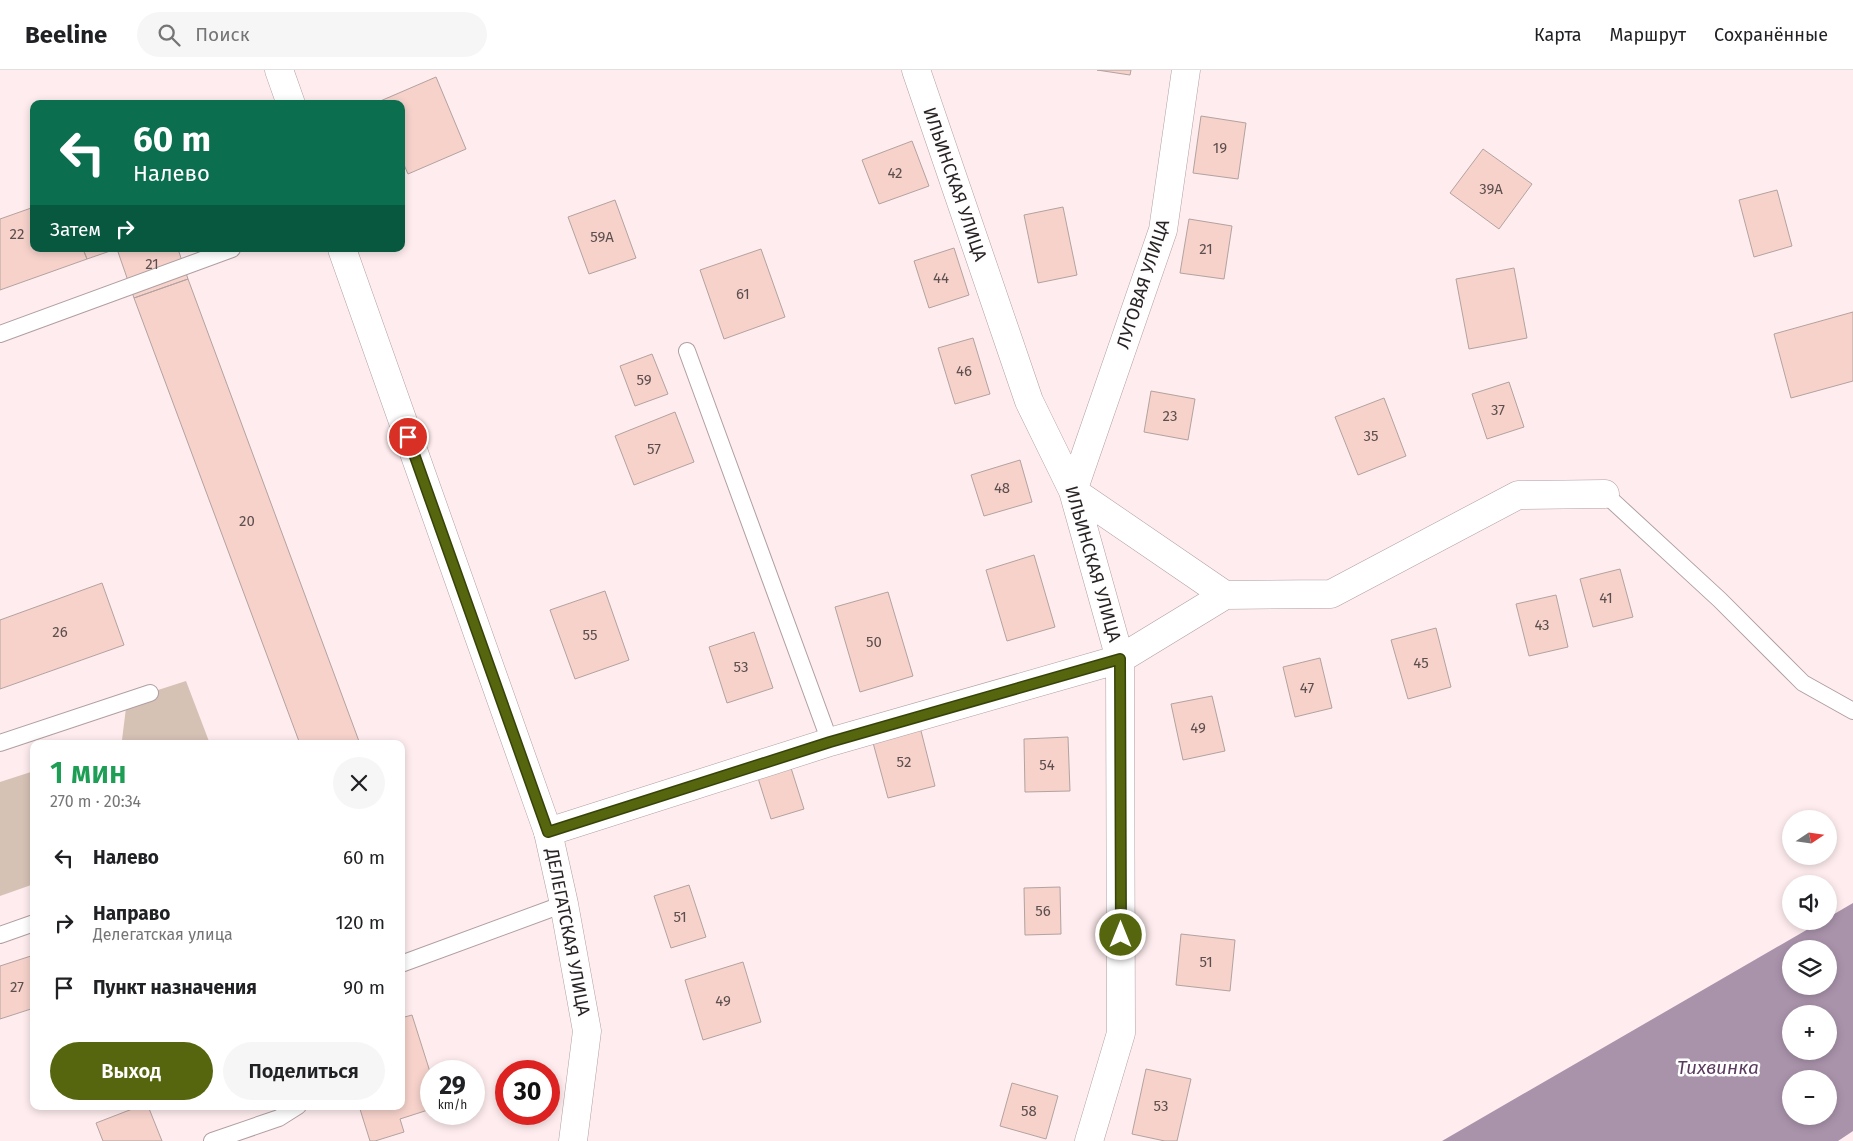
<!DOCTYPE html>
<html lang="ru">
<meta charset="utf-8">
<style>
:root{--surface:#fff;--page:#f6f6f6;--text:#202124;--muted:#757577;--line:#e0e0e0;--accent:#55660e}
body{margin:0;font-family:"Fira Sans",sans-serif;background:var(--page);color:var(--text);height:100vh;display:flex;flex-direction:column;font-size:19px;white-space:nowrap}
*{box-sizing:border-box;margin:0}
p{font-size:16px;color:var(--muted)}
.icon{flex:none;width:28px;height:28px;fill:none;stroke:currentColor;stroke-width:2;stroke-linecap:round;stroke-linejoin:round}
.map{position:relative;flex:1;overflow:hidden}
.details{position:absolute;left:30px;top:670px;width:375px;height:370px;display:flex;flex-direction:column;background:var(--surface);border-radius:10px;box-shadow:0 2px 8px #0003}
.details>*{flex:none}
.top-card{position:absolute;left:30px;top:30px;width:375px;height:152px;border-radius:10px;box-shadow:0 2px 8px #0003;background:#0b6e4f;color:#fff;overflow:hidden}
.needle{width:32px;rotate:77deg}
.tools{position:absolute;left:1782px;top:740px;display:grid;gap:10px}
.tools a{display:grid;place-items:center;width:55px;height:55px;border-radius:50%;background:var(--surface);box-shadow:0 2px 8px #0003;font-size:25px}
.speed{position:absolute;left:420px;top:990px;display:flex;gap:10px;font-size:25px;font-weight:700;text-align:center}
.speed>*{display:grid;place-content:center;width:65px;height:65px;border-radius:50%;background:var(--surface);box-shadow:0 2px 8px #0003;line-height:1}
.speed small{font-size:12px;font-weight:400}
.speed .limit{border:8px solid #d22;background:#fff;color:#111}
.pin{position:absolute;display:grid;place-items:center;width:42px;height:42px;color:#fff;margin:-21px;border:2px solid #fff;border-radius:50%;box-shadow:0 1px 5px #0007}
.me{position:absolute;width:55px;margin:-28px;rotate:0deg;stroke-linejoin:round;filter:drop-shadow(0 0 4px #0008)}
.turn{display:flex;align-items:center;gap:18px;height:105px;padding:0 20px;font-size:22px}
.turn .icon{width:65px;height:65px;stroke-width:2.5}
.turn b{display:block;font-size:35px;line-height:42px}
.then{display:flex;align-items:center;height:48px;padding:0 20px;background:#0003;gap:10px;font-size:19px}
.round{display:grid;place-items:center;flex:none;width:52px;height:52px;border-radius:26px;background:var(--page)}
.head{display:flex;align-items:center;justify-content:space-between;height:85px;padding:0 20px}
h1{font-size:30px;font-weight:600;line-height:38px;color:#1e9e55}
.primary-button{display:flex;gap:10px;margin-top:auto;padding:10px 20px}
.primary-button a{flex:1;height:58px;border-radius:30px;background:var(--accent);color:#fff;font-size:20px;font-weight:600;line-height:58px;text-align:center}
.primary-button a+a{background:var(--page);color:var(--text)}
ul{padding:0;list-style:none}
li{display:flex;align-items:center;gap:15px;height:65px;padding:0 20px}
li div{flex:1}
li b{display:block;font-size:19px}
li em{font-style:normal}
header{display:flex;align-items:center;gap:30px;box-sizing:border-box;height:70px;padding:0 25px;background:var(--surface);border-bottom:1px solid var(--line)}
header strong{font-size:24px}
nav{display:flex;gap:28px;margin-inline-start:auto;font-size:18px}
.search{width:350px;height:45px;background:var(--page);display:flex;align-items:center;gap:12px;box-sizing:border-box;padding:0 18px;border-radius:28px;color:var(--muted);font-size:19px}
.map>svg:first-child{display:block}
.green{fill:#d6c1b5}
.water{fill:#a993ab;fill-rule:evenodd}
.building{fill:#f6d2cb;stroke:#b3a29f}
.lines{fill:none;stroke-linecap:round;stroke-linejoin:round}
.service-casing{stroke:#b09fa2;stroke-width:18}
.minor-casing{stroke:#b09fa2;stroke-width:29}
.tertiary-casing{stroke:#b09fa2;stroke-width:29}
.service{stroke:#fff;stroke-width:16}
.minor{stroke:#fff;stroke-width:28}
.tertiary{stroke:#fff;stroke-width:28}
.route-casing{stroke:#374209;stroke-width:12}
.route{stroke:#55660e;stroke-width:9}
.labels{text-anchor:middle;stroke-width:5;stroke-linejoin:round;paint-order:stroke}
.number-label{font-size:15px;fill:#5d4f4e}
.street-label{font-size:18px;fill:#2a2324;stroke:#fefefe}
.water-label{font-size:19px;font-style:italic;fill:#5a3a5f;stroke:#fefefe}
</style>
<header>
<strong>Beeline</strong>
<div class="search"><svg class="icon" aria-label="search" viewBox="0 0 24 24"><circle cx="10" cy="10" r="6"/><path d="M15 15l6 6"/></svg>Поиск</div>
<nav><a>Карта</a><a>Маршрут</a><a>Сохранённые</a></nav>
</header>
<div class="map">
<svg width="1853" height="1071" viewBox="0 0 1853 1071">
<rect width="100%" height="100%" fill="#feecee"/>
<path class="green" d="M186 611 210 674H112L122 670 127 630Z
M34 701V814L0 826V712Z"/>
<path class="water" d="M1853 833V1061L1838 1071H1442L1822 851H1829V847ZM1791 879H1829V916H1791ZM1791 944H1829V981H1791ZM1791 1009H1829V1046H1791Z"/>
<path class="building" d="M1097 0H1131L1130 5Z
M436 7 466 79 408 104 401 88V34L378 32Z
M1201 46 1246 53 1238 109 1193 103Z
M912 71 929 116 879 134 862 90Z
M1483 79 1532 114 1499 159 1450 123Z
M1777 120 1792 176 1754 187 1739 130Z
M615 130 636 188 589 204 568 147Z
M34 137V179H83L87 189 0 220V149Z
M1063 137 1077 205 1038 213 1024 145Z
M1189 149 1232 156 1224 209 1180 203Z
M954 178 969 225 929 238 914 191Z
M83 179H116L87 189Z
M117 179H178L188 209 134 228Z
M761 179 785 247 724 269 700 200Z
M1514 198 1527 268 1469 279 1456 209Z
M188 209 360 674H300L134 228Z
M1853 242V311L1791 328 1774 264Z
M973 268 990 324 955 334 938 278Z
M652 284 668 324 635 336 620 296Z
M1509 312 1524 357 1487 369 1472 324Z
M1151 321 1195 329 1188 370 1144 362Z
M1384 328 1406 386 1358 405 1335 347Z
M675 342 694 392 634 415 615 366Z
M1020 390 1032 432 984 446 971 405Z
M1034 485 1055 557 1007 571 986 500Z
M1620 499 1633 547 1593 557 1580 509Z
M102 513 124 575 0 619V550Z
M605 521 629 590 575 609 550 540Z
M888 522 913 606 860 622 835 537Z
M1556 525 1568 577 1529 586 1516 534Z
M1436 558 1451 617 1408 629 1391 570Z
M754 562 773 618 727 633 709 577Z
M1320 588 1332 638 1295 647 1283 597Z
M1212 626 1225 681 1183 690 1171 634Z
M920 657 935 716 888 728 872 669Z
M1068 667 1070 721 1025 722 1024 669Z
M791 698 804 739 771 749 758 708Z
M689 815 706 867 671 878 654 826Z
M1060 817 1061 864 1025 865 1024 818Z
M1181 864 1235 870 1230 921 1176 915Z
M34 885V938L0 949V896Z
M743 892 761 952 703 970 685 910Z
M412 945 431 1005V1039L400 1049 404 1062 375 1071H370L359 1036H401V948Z
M1146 999 1191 1009 1177 1071H1165L1132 1064Z
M1012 1013 1058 1026 1046 1069 1000 1056Z
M140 1036H148L162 1071H103L96 1053Z"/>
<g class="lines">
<g class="service-casing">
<path id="service" d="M0 264 232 179
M687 281 830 672
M1605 424 1720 530 1803 613 1853 641
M0 673 150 623
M0 865 34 853
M401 894 564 834
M212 1071 279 1048 298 1036"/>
</g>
<g class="minor-casing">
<path id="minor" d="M916 0 1029 331 1073 421 1120 589 1121 963 1089 1071
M1186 0 1163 160 1073 421 1225 525
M548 762 830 672 1120 589 1225 525 1331 524 1518 425 1605 424"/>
</g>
<g class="tertiary-casing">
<path id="tertiary" d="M279 0 291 34
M342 179 548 762 564 834 587 961 573 1071"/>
</g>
<use href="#service" class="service"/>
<use href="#minor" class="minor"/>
<use href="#tertiary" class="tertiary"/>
</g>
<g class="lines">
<g class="route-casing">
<path id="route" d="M408 367 548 762 830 672 1120 589 1121 865"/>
</g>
<use href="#route" class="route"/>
</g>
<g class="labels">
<g class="number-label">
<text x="1220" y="83">19</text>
<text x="895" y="108">42</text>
<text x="1491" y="124">39А</text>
<text x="17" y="169">22</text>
<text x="602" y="172">59А</text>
<text x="1206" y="184">21</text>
<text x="152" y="199">21</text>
<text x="941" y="213">44</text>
<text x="743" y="229">61</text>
<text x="964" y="306">46</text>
<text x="644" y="315">59</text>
<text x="1498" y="345">37</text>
<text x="1170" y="351">23</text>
<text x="1371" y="371">35</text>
<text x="654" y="384">57</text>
<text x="1002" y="423">48</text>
<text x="247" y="456">20</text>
<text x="1606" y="533">41</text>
<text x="1542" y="560">43</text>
<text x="60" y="567">26</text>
<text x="590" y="570">55</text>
<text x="874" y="577">50</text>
<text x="1421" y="598">45</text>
<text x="741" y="602">53</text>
<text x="1307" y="623">47</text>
<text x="1198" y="663">49</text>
<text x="904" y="697">52</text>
<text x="1047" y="700">54</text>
<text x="1043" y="846">56</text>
<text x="680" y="852">51</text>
<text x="1206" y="897">51</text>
<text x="17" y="922">27</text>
<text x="723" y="936">49</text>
<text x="1161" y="1041">53</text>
<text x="1029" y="1046">58</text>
</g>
<g class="street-label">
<text transform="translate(955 114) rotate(71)" y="6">ИЛЬИНСКАЯ УЛИЦА</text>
<text transform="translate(1143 214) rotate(-72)" y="6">ЛУГОВАЯ УЛИЦА</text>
<text transform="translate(1093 494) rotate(74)" y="6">ИЛЬИНСКАЯ УЛИЦА</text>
<text transform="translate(568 862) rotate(79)" y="6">ДЕЛЕГАТСКАЯ УЛИЦА</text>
</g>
<g class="water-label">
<text x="1718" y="1004">Тихвинка</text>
</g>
</g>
</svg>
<div class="tools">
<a><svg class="needle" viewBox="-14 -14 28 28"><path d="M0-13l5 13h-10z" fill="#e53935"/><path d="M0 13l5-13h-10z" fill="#757577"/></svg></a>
<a><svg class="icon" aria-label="sound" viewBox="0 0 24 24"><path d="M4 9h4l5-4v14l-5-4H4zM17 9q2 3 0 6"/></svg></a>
<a><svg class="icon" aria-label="layers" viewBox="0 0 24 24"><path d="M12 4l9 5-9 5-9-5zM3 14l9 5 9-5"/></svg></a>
<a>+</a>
<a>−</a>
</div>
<div class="speed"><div>29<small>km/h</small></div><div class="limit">30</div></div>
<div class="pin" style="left:408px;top:367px;background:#d93025"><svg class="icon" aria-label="arrive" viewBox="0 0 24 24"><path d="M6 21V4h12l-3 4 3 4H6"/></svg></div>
<svg class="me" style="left:1121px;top:865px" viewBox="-20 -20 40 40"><circle r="17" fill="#55660e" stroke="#fff" stroke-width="3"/><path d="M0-11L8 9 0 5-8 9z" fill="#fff"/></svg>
<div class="top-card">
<div class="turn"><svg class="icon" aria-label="left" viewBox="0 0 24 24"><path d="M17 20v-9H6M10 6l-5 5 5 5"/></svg><div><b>60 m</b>Налево</div></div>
<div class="then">Затем<svg class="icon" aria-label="right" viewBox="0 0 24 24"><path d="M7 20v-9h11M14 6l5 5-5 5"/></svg></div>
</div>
<section class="details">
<div class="head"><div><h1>1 мин</h1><p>270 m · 20:34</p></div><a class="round"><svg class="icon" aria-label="close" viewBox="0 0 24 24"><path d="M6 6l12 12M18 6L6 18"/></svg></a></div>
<ul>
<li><svg class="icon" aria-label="left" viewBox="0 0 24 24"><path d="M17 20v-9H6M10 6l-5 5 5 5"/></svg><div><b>Налево</b></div><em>60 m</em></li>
<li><svg class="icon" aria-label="right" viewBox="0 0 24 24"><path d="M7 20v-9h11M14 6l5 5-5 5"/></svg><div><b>Направо</b><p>Делегатская улица</p></div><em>120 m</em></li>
<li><svg class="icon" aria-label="arrive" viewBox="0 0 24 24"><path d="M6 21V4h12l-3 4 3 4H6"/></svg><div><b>Пункт назначения</b></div><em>90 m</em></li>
</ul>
<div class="primary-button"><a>Выход</a><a>Поделиться</a></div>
</section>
</div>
